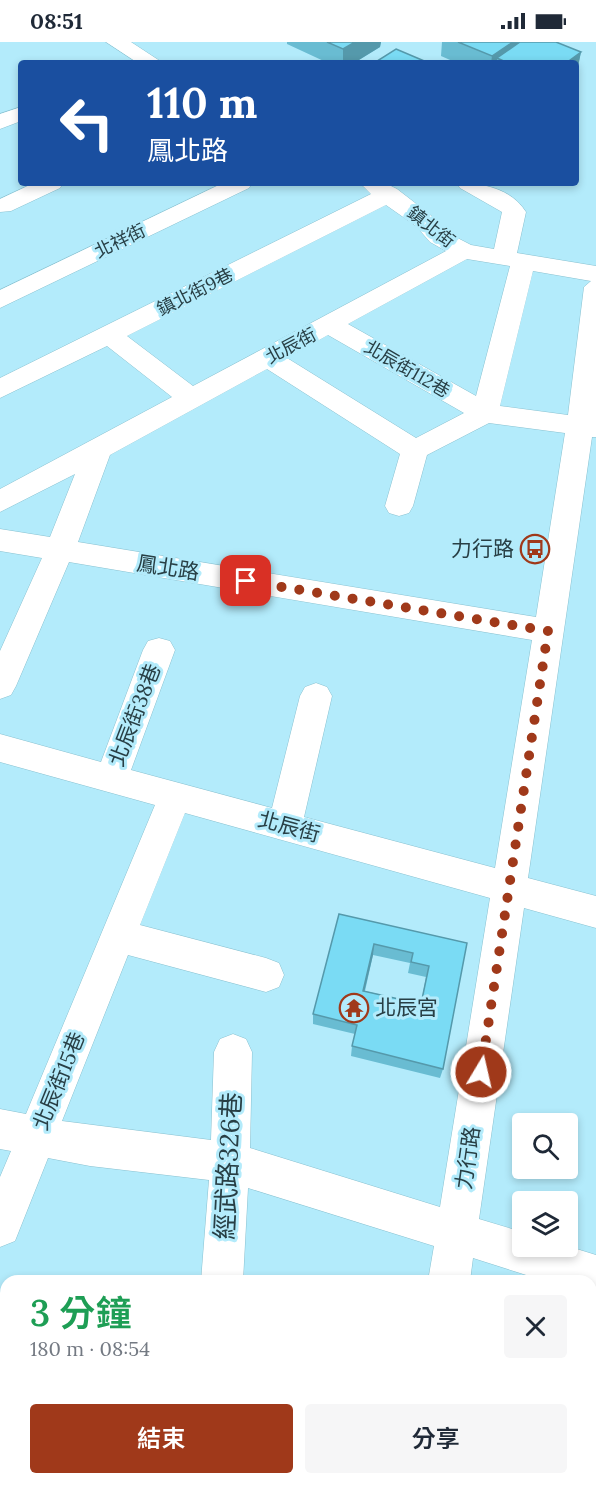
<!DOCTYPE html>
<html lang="zh-TW">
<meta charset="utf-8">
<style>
:root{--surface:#fff;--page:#f6f6f7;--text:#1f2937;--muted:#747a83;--accent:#a0391a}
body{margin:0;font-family:Lora,"Noto Sans TC",serif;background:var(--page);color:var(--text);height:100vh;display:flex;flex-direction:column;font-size:22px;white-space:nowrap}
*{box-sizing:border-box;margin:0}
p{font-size:20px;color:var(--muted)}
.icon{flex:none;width:33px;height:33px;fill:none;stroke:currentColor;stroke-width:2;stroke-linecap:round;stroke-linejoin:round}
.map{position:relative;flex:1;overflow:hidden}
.side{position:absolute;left:0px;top:1233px;width:597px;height:210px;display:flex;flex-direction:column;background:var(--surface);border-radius:18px 18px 0 0;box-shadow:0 3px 9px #0003}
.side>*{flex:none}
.top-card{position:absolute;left:18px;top:18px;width:561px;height:126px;border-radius:6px;box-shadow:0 3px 9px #0003;background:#1a4fa0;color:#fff;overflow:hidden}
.tools{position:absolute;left:512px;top:1071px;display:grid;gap:12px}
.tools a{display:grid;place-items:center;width:66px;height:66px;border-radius:6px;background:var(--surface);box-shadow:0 3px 9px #0003;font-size:30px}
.pin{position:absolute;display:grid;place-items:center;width:51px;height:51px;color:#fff;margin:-26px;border-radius:12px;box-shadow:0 3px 9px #0006}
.me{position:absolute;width:66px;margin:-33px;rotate:9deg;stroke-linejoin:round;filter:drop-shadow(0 0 4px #0008)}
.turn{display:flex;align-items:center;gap:21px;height:126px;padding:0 30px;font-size:27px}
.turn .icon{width:78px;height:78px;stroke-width:2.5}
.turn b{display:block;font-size:42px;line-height:51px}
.round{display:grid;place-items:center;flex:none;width:63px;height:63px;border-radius:6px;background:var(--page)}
.overview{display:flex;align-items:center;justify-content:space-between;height:102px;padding:0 30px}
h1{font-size:36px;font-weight:600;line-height:45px;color:#1e9e55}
.primary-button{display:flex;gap:12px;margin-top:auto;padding:12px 30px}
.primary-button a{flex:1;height:69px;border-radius:6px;background:var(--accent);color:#fff;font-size:24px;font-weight:600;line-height:69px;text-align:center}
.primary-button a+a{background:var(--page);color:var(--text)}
.status{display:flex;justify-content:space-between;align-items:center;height:42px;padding:0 30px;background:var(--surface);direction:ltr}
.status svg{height:16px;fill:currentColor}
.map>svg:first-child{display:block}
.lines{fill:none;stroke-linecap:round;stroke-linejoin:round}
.minor-casing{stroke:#89c1d0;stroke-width:1}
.minor{fill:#fff;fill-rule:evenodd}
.wall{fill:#69bcd2;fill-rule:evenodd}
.shaded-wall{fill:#5599ab}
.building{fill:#7adbf4;stroke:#5599ab;stroke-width:1.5;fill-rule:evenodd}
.route{stroke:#a0391a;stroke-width:10;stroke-dasharray:0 18}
.labels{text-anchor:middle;stroke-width:6;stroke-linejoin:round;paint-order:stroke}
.far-street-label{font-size:18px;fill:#283f45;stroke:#b3ebfb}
.poi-label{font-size:21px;fill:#283f45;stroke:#b3ebfb;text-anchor:end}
.street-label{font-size:21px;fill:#283f45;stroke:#b3ebfb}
.near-street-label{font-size:26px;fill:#283f45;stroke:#b3ebfb}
</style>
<div class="status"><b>08:51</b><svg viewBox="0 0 49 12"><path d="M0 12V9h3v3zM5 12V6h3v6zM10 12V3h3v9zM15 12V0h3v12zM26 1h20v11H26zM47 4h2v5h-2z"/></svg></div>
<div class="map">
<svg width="596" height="1443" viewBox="0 0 596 1443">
<rect width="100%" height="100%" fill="#b3ebfb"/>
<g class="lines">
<g class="minor-casing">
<path id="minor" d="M106 0H131L163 21H138Z
M21 65V79L0 87V72Z
M34 141H63L60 146 11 169 0 170V157Z
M223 141H252L249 146 0 266V248Z
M360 141H385L397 147 432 174 446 190 471 203 494 207 502 170 460 146 457 141C482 141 511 146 526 170L517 211 596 224V395H592L528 836 596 854V886L524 866 479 1177 522 1190V1204H567L596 1213V1255L591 1253V1239H545L473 1216 470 1239H428L434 1204 248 1146 243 1239H201L209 1138 90 1124 48 1116 15 1199 0 1205V1135L11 1109 0 1107V1067L26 1072 155 763 0 720V692L101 720 143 608 148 599 159 596 170 599 175 608 131 728 272 766 300 654 305 645 316 641 327 645 332 654 304 775 495 826 532 598 69 520 16 644 11 653 0 657V609L42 516 0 509V487L50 495 75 432 0 470V447L172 355 107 304 0 356V336L371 152ZM386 163 416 184 430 200 446 209 193 344 127 294ZM467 217 510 224 476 354 348 282ZM533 229 591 239 584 245 568 373 500 364ZM328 293 464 371 416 396 287 316ZM267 327 400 412 385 464 389 471 399 474 409 471 413 464 427 413 489 381 565 391 536 575 78 500 110 413ZM185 771 490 856 440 1165 250 1106 252 1010 246 997 233 992 220 997 214 1010 211 1098 62 1079 128 913 266 950 279 945 284 933 279 921 266 916 140 883Z
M186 1437H232V1443H186Z
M409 1437H455V1443H409Z"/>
</g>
<use href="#minor" class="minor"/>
</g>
<path class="wall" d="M287 0H381L380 5 354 21H328L287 2Z
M442 0H556L581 10 576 31V21H457L441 14Z
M339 872 467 901 443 1027 440 1036 351 1014 352 1004 355 992 313 982V972ZM373 913 410 921 408 931 426 935 421 962 365 949Z"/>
<path class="shaded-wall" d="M355 0H381L380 5 354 21H343V7Z
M513 0H528L497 16V21H491L492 14Z
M581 10 577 30 576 31V21H566Z
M374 902 373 913 362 959 363 949Z"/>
<path class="building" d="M327 0H355L343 7Z
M458 0H513L492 14Z
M520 0H556L581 10 566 21H508L497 16Z
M396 7 429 21H374Z
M339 872 467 901 443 1027 352 1004 357 983 313 972ZM374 902 413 911 411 920 429 924 421 962 363 949Z"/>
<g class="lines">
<path class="route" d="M246 539 548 589 481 1030"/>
</g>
<defs>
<g id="bus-ring" transform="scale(1.5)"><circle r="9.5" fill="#b3ebfb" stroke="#a0391a" stroke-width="1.5"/><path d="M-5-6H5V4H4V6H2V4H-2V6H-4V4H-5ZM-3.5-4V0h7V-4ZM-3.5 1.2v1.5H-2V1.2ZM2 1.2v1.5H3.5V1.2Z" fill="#a0391a"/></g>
<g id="temple-ring" transform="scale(1.5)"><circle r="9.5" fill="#b3ebfb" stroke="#a0391a" stroke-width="1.5"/><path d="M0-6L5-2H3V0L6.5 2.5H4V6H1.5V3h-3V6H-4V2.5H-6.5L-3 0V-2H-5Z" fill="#a0391a"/></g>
</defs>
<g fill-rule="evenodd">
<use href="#bus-ring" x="535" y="507"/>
<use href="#temple-ring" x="354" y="966"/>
</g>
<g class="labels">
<g class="far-street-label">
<text transform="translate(431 185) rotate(38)" y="6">鎮北街</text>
<text transform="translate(120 199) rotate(-26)" y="6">北祥街</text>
<text transform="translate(195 250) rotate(-27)" y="6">鎮北街9巷</text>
<text transform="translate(291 304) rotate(-28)" y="6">北辰街</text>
<text transform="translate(407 327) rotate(30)" y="6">北辰街112巷</text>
</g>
<g class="poi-label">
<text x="514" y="514">力行路</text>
<text x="375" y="973" text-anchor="start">北辰宮</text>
</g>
<g class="street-label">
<text transform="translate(168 526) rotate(9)" y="7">鳳北路</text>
<text transform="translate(135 673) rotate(-69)" y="7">北辰街38巷</text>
<text transform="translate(289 785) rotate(15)" y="7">北辰街</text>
<text transform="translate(59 1039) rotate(-68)" y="7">北辰街15巷</text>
<text transform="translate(468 1116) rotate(-82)" y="7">力行路</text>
</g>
<g class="near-street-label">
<text transform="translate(228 1124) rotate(-87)" y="9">經武路326巷</text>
</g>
</g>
</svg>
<div class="tools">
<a><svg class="icon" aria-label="search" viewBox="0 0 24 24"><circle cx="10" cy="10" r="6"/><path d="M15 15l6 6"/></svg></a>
<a><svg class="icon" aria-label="layers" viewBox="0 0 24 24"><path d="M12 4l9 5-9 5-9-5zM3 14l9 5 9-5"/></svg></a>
</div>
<div class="pin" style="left:246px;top:539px;background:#d93025"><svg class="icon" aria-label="arrive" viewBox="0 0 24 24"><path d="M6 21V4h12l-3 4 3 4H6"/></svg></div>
<svg class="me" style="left:481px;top:1030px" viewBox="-20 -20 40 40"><circle r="17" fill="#a0391a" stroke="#fff" stroke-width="3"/><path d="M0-11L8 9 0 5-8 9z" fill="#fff"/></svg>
<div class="top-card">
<div class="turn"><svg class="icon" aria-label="left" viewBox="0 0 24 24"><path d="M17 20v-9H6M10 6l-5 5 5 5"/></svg><div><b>110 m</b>鳳北路</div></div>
</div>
<section class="side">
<div class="overview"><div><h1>3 分鐘</h1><p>180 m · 08:54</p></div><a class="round"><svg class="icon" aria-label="close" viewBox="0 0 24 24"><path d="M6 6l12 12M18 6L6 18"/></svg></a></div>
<div class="primary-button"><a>結束</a><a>分享</a></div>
</section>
</div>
